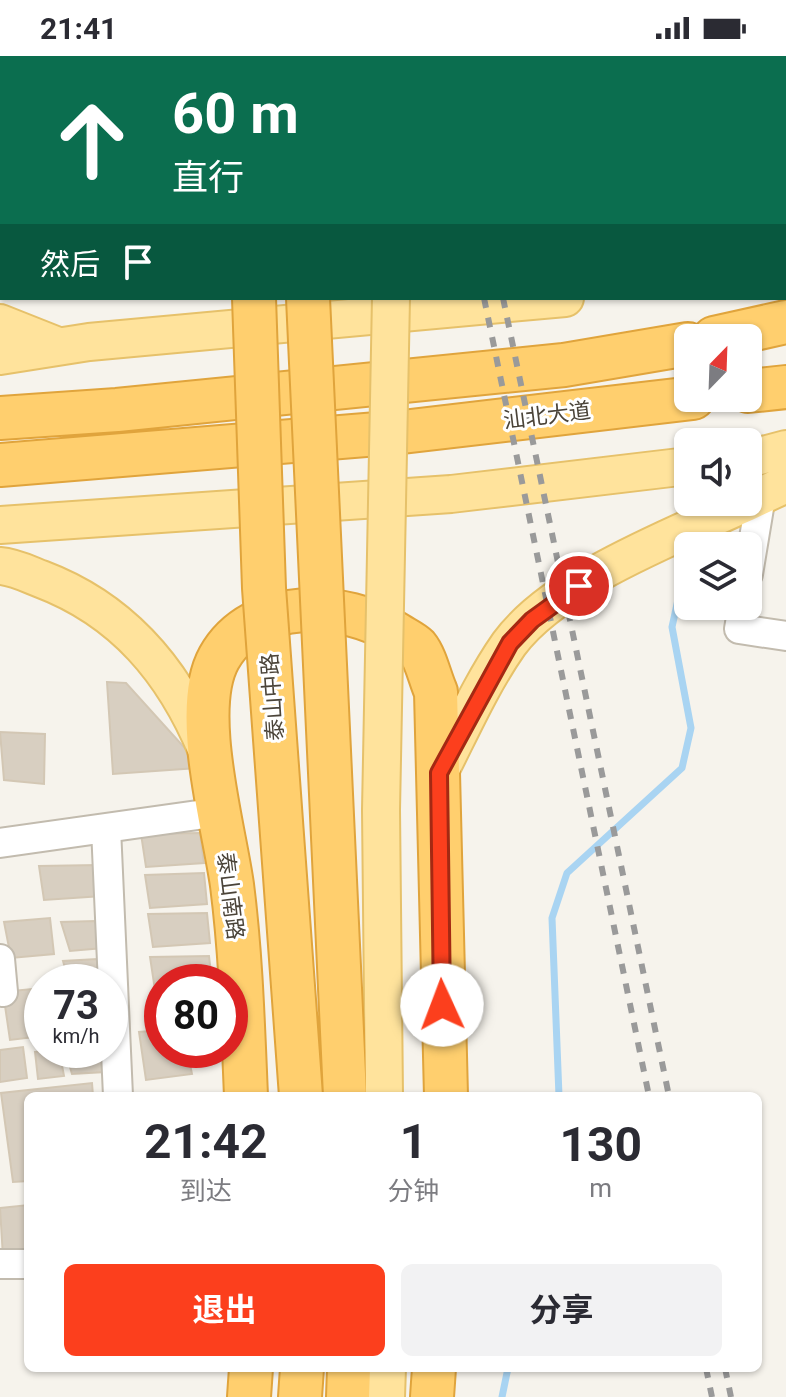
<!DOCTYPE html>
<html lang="zh">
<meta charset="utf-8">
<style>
:root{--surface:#fff;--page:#f2f2f3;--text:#2b2b33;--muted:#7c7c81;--accent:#fc3f1d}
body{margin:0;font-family:Roboto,"Noto Sans SC",sans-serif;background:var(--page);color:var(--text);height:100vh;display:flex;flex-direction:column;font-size:30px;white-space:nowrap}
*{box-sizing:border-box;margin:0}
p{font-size:26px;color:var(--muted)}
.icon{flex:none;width:44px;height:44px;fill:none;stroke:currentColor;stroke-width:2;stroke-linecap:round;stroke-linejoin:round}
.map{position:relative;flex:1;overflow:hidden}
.sheet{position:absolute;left:24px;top:1036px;width:738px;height:280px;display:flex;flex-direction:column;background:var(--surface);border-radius:12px;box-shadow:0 2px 6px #0004}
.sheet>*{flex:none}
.hud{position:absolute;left:0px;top:0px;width:786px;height:244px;box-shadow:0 2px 6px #0004;background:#0b6e4f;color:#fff;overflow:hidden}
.needle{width:52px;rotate:23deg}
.controls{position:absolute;left:674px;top:268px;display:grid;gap:16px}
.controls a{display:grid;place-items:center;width:88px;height:88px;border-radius:12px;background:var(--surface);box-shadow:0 2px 6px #0004;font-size:40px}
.speed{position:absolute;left:24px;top:908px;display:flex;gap:16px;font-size:40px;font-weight:700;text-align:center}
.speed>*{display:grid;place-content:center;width:104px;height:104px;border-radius:50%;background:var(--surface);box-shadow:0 2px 6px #0004;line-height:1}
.speed small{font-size:20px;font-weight:400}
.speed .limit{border:12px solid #d22;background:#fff;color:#111}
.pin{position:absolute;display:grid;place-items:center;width:68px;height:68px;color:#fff;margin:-34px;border:4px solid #fff;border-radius:50%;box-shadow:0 2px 8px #0007}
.me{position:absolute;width:88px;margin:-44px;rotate:358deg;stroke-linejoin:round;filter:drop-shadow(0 0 6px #0008)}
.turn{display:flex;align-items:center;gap:28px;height:168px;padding:0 40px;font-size:36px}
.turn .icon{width:104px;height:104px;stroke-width:2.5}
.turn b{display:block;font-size:56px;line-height:68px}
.then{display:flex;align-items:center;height:76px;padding:0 40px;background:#0003;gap:16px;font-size:30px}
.eta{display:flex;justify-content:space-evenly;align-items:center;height:136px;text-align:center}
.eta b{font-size:48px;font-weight:700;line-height:56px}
.primary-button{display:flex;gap:16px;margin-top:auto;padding:16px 40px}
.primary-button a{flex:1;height:92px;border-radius:12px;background:var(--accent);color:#fff;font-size:32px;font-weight:700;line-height:92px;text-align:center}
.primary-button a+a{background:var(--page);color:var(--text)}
.status{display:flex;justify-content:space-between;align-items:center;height:56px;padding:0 40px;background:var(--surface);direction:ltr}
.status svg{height:22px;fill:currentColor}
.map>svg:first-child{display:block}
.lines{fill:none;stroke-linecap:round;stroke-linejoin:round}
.stream{stroke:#a9d4f2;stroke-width:7}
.building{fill:#d8cfc1;stroke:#d3c7b4;stroke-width:2}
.minor-casing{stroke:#c2bbae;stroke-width:32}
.major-casing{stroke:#e6c16a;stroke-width:40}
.highway-casing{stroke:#e0a43c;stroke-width:46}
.minor{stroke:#fff;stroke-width:28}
.major{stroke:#ffe39c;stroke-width:36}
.highway{stroke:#ffcf6e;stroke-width:42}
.rail{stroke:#9a9a9a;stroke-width:6;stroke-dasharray:10 10;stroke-linecap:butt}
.major-bridge-casing{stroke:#e6c16a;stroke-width:40;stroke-linecap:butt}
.highway-bridge-casing{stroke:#e0a43c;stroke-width:46;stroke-linecap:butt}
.major-bridge{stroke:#ffe39c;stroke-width:36}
.highway-bridge{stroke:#ffcf6e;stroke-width:42}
.route-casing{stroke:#a42913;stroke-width:20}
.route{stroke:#fc3f1d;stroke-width:14}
.labels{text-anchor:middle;stroke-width:6;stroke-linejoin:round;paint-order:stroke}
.street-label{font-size:22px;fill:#4b4439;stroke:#fff}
</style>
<div class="status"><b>21:41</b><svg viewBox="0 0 49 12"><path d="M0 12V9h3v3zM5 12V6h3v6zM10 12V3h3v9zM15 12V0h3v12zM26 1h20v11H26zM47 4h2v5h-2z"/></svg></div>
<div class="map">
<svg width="786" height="1341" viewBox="0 0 786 1341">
<rect width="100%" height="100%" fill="#f6f3ec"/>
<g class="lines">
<path class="stream" d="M784 69 786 63
M559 1040 552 862 567 817 682 712 691 672 672 571 688 498
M502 1341 508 1312"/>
</g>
<path class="building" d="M107 626 126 627 192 700 197 712 113 718Z
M0 676 45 678 44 728 4 724Z
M200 777 204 807 146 811 141 778Z
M98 809 102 840 44 844 39 810Z
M204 817 207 848 150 852 145 819Z
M207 857 210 887 153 891 148 858Z
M50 862 54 898 11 902 4 866Z
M95 865 103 892 70 895 61 866Z
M209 900 212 926H162V934H155L150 901Z
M97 903 103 926H69L63 905Z
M42 932V980L10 984 3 936Z
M162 974V994H187L192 1018 146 1024 139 976Z
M23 991 27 1022 0 1026V994Z
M59 994 64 1020 38 1023 35 996Z
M65 994H99L105 1016 72 1018Z
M92 1027 93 1040H28V1125L13 1126 1 1037Z
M28 1149V1197L3 1201 0 1152Z"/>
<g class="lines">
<g class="minor-casing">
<path id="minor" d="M748 518 761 440
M743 550 739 573 786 580
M106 772 118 1040
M0 787 219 756
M0 903 3 936
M0 1208H28"/>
</g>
<g class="major-casing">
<path id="major" d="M135 0 138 2
M385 0V2
M639 0 640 2
M784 154H786
M784 214H786
M0 267 58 290
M0 300 89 286 565 242
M748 403 786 393
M748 446 786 428
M0 469 451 438 688 410
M0 510C14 511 28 518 41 523 123 554 174 615 207 695
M439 717C461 674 481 628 509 588 555 525 677 479 748 446
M386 1341 387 1312"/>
</g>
<g class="highway-casing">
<path id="highway" d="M239 0V2
M291 0V2
M714 282 786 266
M748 335 786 331
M0 362 117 354 564 309 688 288
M0 409 402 376 693 342
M246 1040C243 970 241 899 232 829 224 771 190 654 219 602 253 541 345 544 397 578 403 582 412 586 417 591 426 602 430 623 436 636L446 1040
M249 1341 251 1312
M300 1341 302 1312
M348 1341 349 1312
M432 1341 434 1312"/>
</g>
<use href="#minor" class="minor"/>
<use href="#major" class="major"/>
<use href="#highway" class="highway"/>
<path class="rail" d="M433 0 434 2
M453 0 454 2
M484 242 649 1040
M503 242 669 1040
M706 1312 712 1341
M725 1312 731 1341"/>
<g class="major-bridge-casing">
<path id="major-bridge" d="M384 1040 381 754 391 242"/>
</g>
<g class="highway-bridge-casing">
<path id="highway-bridge" d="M254 242 264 532 301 1040
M308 242 345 1040"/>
</g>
<use href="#major-bridge" class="major-bridge"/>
<use href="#highway-bridge" class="highway-bridge"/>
</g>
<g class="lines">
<g class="route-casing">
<path id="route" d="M442 949 439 717 510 587 532 564 579 530"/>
</g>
<use href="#route" class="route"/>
</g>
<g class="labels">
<g class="street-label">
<text transform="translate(547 359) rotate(-7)" y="8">汕北大道</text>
<text transform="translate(272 641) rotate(-94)" y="8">泰山中路</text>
<text transform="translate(231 840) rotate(83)" y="8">泰山南路</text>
</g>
</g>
</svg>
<div class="controls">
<a><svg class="needle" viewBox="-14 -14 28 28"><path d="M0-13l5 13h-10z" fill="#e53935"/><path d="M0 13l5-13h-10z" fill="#7c7c81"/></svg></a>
<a><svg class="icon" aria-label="sound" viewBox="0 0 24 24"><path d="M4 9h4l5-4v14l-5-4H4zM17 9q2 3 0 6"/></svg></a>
<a><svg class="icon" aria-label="layers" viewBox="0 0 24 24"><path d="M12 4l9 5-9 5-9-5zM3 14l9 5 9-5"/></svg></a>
</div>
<div class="speed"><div>73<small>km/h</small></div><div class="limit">80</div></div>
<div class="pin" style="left:579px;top:530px;background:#d93025"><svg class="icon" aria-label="arrive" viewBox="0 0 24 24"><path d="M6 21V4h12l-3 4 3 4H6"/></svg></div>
<svg class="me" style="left:442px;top:949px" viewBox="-20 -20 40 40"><circle r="19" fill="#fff"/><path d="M0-13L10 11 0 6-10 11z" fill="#fc3f1d"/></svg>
<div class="hud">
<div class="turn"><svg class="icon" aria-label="ahead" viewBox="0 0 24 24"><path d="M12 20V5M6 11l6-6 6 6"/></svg><div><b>60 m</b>直行</div></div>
<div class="then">然后<svg class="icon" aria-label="arrive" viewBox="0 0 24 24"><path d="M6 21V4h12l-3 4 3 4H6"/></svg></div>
</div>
<section class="sheet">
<div class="eta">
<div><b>21:42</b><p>到达</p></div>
<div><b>1</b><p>分钟</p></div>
<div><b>130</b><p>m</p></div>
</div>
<div class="primary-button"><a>退出</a><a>分享</a></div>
</section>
</div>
